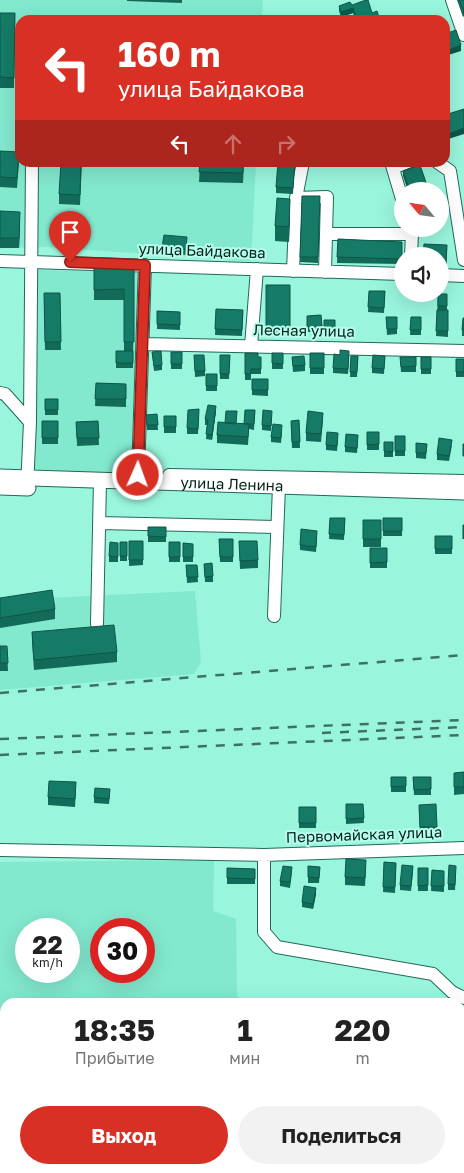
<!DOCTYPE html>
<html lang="ru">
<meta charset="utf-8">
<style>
:root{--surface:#fff;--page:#f2f2f2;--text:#222;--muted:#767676;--accent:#d93025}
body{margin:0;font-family:"Golos Text",sans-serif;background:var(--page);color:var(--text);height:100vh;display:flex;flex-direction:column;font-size:19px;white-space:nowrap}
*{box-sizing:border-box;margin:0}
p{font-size:16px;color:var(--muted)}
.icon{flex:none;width:28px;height:28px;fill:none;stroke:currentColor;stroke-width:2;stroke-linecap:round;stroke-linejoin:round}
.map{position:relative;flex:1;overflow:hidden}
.side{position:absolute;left:0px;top:998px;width:465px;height:176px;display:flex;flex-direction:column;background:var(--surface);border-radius:15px 15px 0 0;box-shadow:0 5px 20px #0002}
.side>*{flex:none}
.guide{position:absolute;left:15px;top:15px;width:435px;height:152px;border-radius:15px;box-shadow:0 5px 20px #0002;background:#d93025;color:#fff;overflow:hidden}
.needle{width:32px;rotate:299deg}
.controls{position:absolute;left:394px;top:182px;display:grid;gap:10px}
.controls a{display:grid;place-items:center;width:55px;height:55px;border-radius:50%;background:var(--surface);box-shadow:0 5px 20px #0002;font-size:25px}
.speed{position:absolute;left:15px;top:918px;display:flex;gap:10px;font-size:25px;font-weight:700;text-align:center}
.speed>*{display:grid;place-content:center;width:65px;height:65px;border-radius:50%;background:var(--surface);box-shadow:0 5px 20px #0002;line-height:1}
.speed small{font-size:12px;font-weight:400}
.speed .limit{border:8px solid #d22;background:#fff;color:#111}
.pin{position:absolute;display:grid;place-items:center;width:42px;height:42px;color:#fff;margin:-51px -21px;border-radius:50% 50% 50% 0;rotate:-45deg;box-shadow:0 0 5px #0007}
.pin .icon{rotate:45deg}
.me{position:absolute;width:55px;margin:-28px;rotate:2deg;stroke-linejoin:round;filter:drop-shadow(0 0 4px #0008)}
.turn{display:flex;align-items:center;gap:18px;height:105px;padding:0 20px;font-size:22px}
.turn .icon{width:65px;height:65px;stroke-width:2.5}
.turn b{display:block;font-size:35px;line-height:42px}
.lanes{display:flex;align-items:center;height:48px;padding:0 20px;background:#0003;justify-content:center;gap:25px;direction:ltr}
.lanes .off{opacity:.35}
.eta{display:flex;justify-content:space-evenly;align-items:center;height:85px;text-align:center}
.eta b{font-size:30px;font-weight:700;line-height:35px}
.action{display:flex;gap:10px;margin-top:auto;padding:10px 20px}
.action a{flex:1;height:58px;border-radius:30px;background:var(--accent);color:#fff;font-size:20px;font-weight:700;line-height:58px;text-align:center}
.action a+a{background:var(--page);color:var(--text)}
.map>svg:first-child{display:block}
.built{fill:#82e8ce;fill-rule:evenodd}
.green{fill:#f19b5d}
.forest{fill:#f38c3a}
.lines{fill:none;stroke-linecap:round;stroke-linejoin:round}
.minor-casing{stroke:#216959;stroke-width:14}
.major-casing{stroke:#216959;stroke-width:17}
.minor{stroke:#fff;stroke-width:12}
.major{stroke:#fff;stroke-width:15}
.rail{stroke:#3c7163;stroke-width:2.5;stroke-dasharray:9 9;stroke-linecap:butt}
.wall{fill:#126a59}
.shaded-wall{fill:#0f5648}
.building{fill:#157b67;stroke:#0f5648}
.route-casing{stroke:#8d1f18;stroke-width:12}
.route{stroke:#d93025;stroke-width:9}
.labels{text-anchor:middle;stroke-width:4;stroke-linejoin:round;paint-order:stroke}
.street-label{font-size:15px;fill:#04221b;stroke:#b7feea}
</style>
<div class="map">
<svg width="464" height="1173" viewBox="0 0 464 1173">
<rect width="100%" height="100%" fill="#99f5dc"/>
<path class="built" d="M0 0H263L262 20H20V162L256 163 251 261 46 247 0 248Z
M35 270 140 272 134 469 121 475 33 469Z
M195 591 201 662 194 674 0 690V607L49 598Z
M214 860 213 911 236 919 237 992 239 1002H5V1169H460V1158L464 1159V1173H0V862ZM26 929H69V971H26ZM101 929H144V971H101Z"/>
<path class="green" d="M0 1068 5 1069V1169H460V1158L464 1159V1173H0Z"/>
<path class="forest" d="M233 1169H414L432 1173H257Z"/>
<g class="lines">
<g class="minor-casing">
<path id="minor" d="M452 0 464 35
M391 162 402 199
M437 162 450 171 464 260
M393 168 408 162
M296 198 303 162
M326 234H412L411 256
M0 261 402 274
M293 271 296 198 327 197 325 272
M440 275 464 276
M143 344 464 351
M251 346 257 269
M0 393 5 394 30 422
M138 475 145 265
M169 475 464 481
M27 488 30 422 32 162
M99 523 276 527
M274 616 279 486
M97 624 100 481
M0 850 264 855 464 848
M264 855V932L277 947 433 974 452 992 464 998
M0 1077H5
M381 1169 383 1173"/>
</g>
<g class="major-casing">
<g id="major">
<path id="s1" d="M0 477 464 492"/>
<path d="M0 487 28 488"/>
</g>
</g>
<use href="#minor" class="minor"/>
<use href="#major" class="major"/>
<path class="rail" d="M0 693 464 655
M322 733 464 727
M0 739 464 720
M0 755 464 735"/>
</g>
<path class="wall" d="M127 0H182V3L127 1Z
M457 0H464L463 17Z
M352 5 372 13 380 20H355L353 13 341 17 339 11V6Z
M0 13H15L14 88H0Z
M0 151 19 163 17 188 0 187Z
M82 162 80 205 59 204V194Z
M200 162H244L243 183 199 182Z
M295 162 293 194 276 193V187Z
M403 171 429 191H408L403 176Z
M302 196H320L318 263 300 262Z
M0 211 20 223 19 248H0Z
M290 214 289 242 275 241V226Z
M338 239 402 242V264L337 263Z
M187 242 186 255 162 252V247Z
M447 245 446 269H440V256Z
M94 268H134L133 368H116V351H124V300H94Z
M266 285H290V335H266Z
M369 291H385L384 313 368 312Z
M44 293H60L61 350H45Z
M438 294H447V310H448V337L436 336Z
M216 309 243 310 242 336 215 335Z
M157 311 180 312V330L157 329Z
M321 315 322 332H307V316Z
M386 317H397V334L387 335Z
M411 317H421V335H410Z
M464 318V336H462V330Z
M324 320H335V335H324Z
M152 352 162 365V370L154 371Z
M171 352H182V369H171Z
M245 353 258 357H261V374H251V380H245Z
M272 353H283V369H272Z
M310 353H324V374H310Z
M194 355 205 371V376L195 377Z
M220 355H230L229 379H220Z
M349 356 348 374 333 373V368Z
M351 356H358L357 377H350Z
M385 356 384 374 372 373V368Z
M292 357 305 365V371L293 372Z
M400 357H416V372H401Z
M421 357H431V374H421Z
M456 359H464V377H456Z
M206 374H217V391H206Z
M252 379H268V396L252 395Z
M96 383 126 384V407L95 406Z
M45 399H58V415H45Z
M255 410 254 430 249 429 248 445 217 443V435L244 424Z
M216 411 212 440 206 439 207 425H205V419Z
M157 414 158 430H147L146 415Z
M199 414 198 434H187V428Z
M164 416H176V433H164Z
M272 416 271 431 262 430V425Z
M299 420 300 448H292L291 421Z
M323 420 321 442 306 441V433Z
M42 421H58V444H42Z
M98 421 99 445 77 446 76 422Z
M282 431 281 443 271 442V437Z
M367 432H379V450H367Z
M395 436H405V456H395Z
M338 438 337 451 326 450V445Z
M358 441 357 453 345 452V447Z
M384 442H393V457H384Z
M416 443 427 444 426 459 416 458Z
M452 445 449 461 437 460V454Z
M330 518H345L344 540 329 539Z
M383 518H402V536H383Z
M363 520H381V547H363Z
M148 527H166V542H148Z
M317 536 316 552 300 550V545Z
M435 536H452V554H435Z
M219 539H233V562H220Z
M129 541H143V565L129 566Z
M239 541 258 560V568L240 569Z
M120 542H127V561H120Z
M169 542H180V562H169Z
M118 543V562H109V556Z
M183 543 193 544V562H183Z
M370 548H387V568H370Z
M204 564 213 576V582H205Z
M186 565H197L198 582 187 583Z
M0 598 55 609V619L0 628Z
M32 632 117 652V662L34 670 32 642Z
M0 646H7L8 671H0Z
M464 772V794L454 795V773Z
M391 777H406V792H391Z
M413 777H431V795H414Z
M76 790 75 807 48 805V797Z
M110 795 109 804 94 803V797Z
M346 804H363L364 823 346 824Z
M419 805 437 827V835H420Z
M299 807H316V828H299Z
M384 862 396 863 395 893 383 892Z
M308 866 320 867 319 883H308Z
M227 868 255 869V884H227Z
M366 868 365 886 345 885V877Z
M418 868H428V891H418Z
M432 870 444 871V892L431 891Z
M456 871 455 890H448V884Z
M292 872 290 888 280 886V881Z
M413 872 411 891 400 890V885Z
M316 894 313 909 302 907V902Z"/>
<path class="shaded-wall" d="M353 8V13L341 17V12Z
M463 9H464V16L463 17Z
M461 45V51L445 56V51Z
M464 128V134L445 140V135Z
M290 199V214L289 242V227Z
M20 212V223L19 248V238Z
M216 406V411L212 440V435Z
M316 888V894L313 909V904Z"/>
<path class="building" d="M366 0H368L372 13 377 11 380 20H357L353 8 341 12 339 6 350 2 352 5Z
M459 0H464V9H463Z
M0 13H15L14 78 0 77Z
M456 30 461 45 445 51V34Z
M464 109V128L445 135V115Z
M0 151 19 152 17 178 0 177Z
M61 162H81L80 195 59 194Z
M200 162H243V173L199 172Z
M278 162H295L293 188 276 187Z
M420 165 429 191H410L403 171Z
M302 196H320L318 257H300Z
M277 198 290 199 289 227 275 226Z
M0 211 20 212 19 238H0Z
M164 235 187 237 186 249 162 247Z
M338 239 402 242V259L337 257Z
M424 244 447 245 446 264 440 263V256H423Z
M94 268H134V342H124V289L94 290Z
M266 285H290V327H266Z
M369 291H385L384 308 368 307Z
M44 293H60L61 342H45Z
M438 294H447V306H438Z
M216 309 243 310 242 330 215 329Z
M437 310H448V331H436Z
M157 311 180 312V325L157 324Z
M321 315 322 326 307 327V316Z
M386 317H397V329H387Z
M411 317H421V330H410Z
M463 318H464V330H462Z
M324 320H335V330L324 329Z
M340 350 349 351 348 369 333 368 334 354 340 355Z
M116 351H133V363H116Z
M161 351 162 365 154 366 152 352Z
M171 352H182V364H171Z
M245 353H258V357H261V369H251V374H245Z
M272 353H283V364L272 363Z
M310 353H324V368H310Z
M194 355H204L205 371H195Z
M220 355H230L229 374H220Z
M373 355 385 356 384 369 372 368Z
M304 356 305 365 293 366 292 357Z
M351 356H358L357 372H350Z
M400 357H416V366L401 367Z
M421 357H431V369H421Z
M456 359H464V372H456Z
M206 374H217V386H206Z
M252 379H268V390H252Z
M96 383 126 384V399H95Z
M45 399H58V410H45Z
M208 405 216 406 212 435 206 434 208 420 205 419Z
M199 409 198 429 187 428 188 410Z
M245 410H255L254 424H244Z
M263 410 272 411 271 426 262 425Z
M226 411H237L236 424 225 423Z
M308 411 323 413 321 434 306 433Z
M157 414 158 425H147L146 415Z
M164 416H176V427H164Z
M299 420 300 442H292L291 421Z
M42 421H58V438H42Z
M98 421 99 438H77L76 422Z
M218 422 249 424 248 437 217 435Z
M273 424 282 425 281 438 271 437Z
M327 432 338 433 337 446 326 445Z
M367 432H379V444L367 445Z
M346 434 358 435 357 448 345 447Z
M395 436H405V451H395Z
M439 438 452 440 449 456 437 454Z
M384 442H393V452L384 451Z
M416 443 427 444 426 453H416Z
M463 444H464V456H463Z
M330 518H345L344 535 329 534Z
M383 518H402V531H383Z
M363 520H381V539H363Z
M463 525H464V538L463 539Z
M148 527H166V537L148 536Z
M301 529 317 531 316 547 300 545Z
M435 536H452V549H435Z
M219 539H233V557H220Z
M129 541H143V560H129Z
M239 541H257L258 560 240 561Z
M110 542 118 543V557L109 556Z
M120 542H127V556H120Z
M169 542H180V557H169Z
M183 543 193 544V557H183Z
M370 548H387V562L370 563Z
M212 563 213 576 205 577 204 564Z
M186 565H197L198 577H187Z
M52 590 55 609 0 618V598Z
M114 625 117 652 34 660 32 632Z
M0 646H7L8 663H0Z
M464 772V787H454V773Z
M391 777H406V786L391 787Z
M413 777H431V789L414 790Z
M49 781 76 782 75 799 48 797Z
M95 788 110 789 109 799 94 797Z
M346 804H363L364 818 346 819Z
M436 804 437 827H420L419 805Z
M299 807H316V823H299Z
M346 859 366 860 365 878 345 877Z
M384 862 396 863 395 887H383Z
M402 865 413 866 411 886 400 885Z
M449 865 456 866 455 885 448 884Z
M283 866 292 867 290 882 280 881Z
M308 866 320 867 319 878 308 877Z
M227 868 255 869V879L227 878Z
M418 868H428V885L418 886Z
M432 870 444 871V886H431Z
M304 886 316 888 313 904 302 902Z"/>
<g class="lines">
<g class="route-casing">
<path id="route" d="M70 262 145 265 138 475"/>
</g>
<use href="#route" class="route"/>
</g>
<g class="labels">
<g class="street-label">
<text transform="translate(202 251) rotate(2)" y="5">улица Байдакова</text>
<text transform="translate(304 331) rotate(1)" y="5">Лесная улица</text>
<text dy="5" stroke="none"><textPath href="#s1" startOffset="232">улица Ленина</textPath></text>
<text transform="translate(364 835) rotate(-2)" y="5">Первомайская улица</text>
</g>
</g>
</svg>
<div class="controls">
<a><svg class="needle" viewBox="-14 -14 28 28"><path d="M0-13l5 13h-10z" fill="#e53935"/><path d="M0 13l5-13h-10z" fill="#767676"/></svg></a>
<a><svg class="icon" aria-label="sound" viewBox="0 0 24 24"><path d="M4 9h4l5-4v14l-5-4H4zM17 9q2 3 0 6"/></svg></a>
</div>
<div class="speed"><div>22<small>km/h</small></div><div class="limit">30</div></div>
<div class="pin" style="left:70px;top:262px;background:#d93025"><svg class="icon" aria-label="arrive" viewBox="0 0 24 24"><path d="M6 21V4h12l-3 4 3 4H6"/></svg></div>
<svg class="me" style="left:138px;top:475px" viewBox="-20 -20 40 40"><circle r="17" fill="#d93025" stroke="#fff" stroke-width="3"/><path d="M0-11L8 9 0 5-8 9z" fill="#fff"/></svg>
<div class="guide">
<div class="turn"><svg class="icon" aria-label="left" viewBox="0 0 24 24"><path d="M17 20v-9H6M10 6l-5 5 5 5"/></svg><div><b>160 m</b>улица Байдакова</div></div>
<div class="lanes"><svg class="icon" aria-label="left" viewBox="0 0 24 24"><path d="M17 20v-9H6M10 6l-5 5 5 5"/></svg><svg class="icon off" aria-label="ahead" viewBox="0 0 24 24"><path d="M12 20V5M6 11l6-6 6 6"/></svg><svg class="icon off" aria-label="right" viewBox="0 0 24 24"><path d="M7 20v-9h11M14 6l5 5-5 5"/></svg></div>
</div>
<section class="side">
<div class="eta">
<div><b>18:35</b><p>Прибытие</p></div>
<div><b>1</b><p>мин</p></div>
<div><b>220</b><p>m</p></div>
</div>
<div class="action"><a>Выход</a><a>Поделиться</a></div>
</section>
</div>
